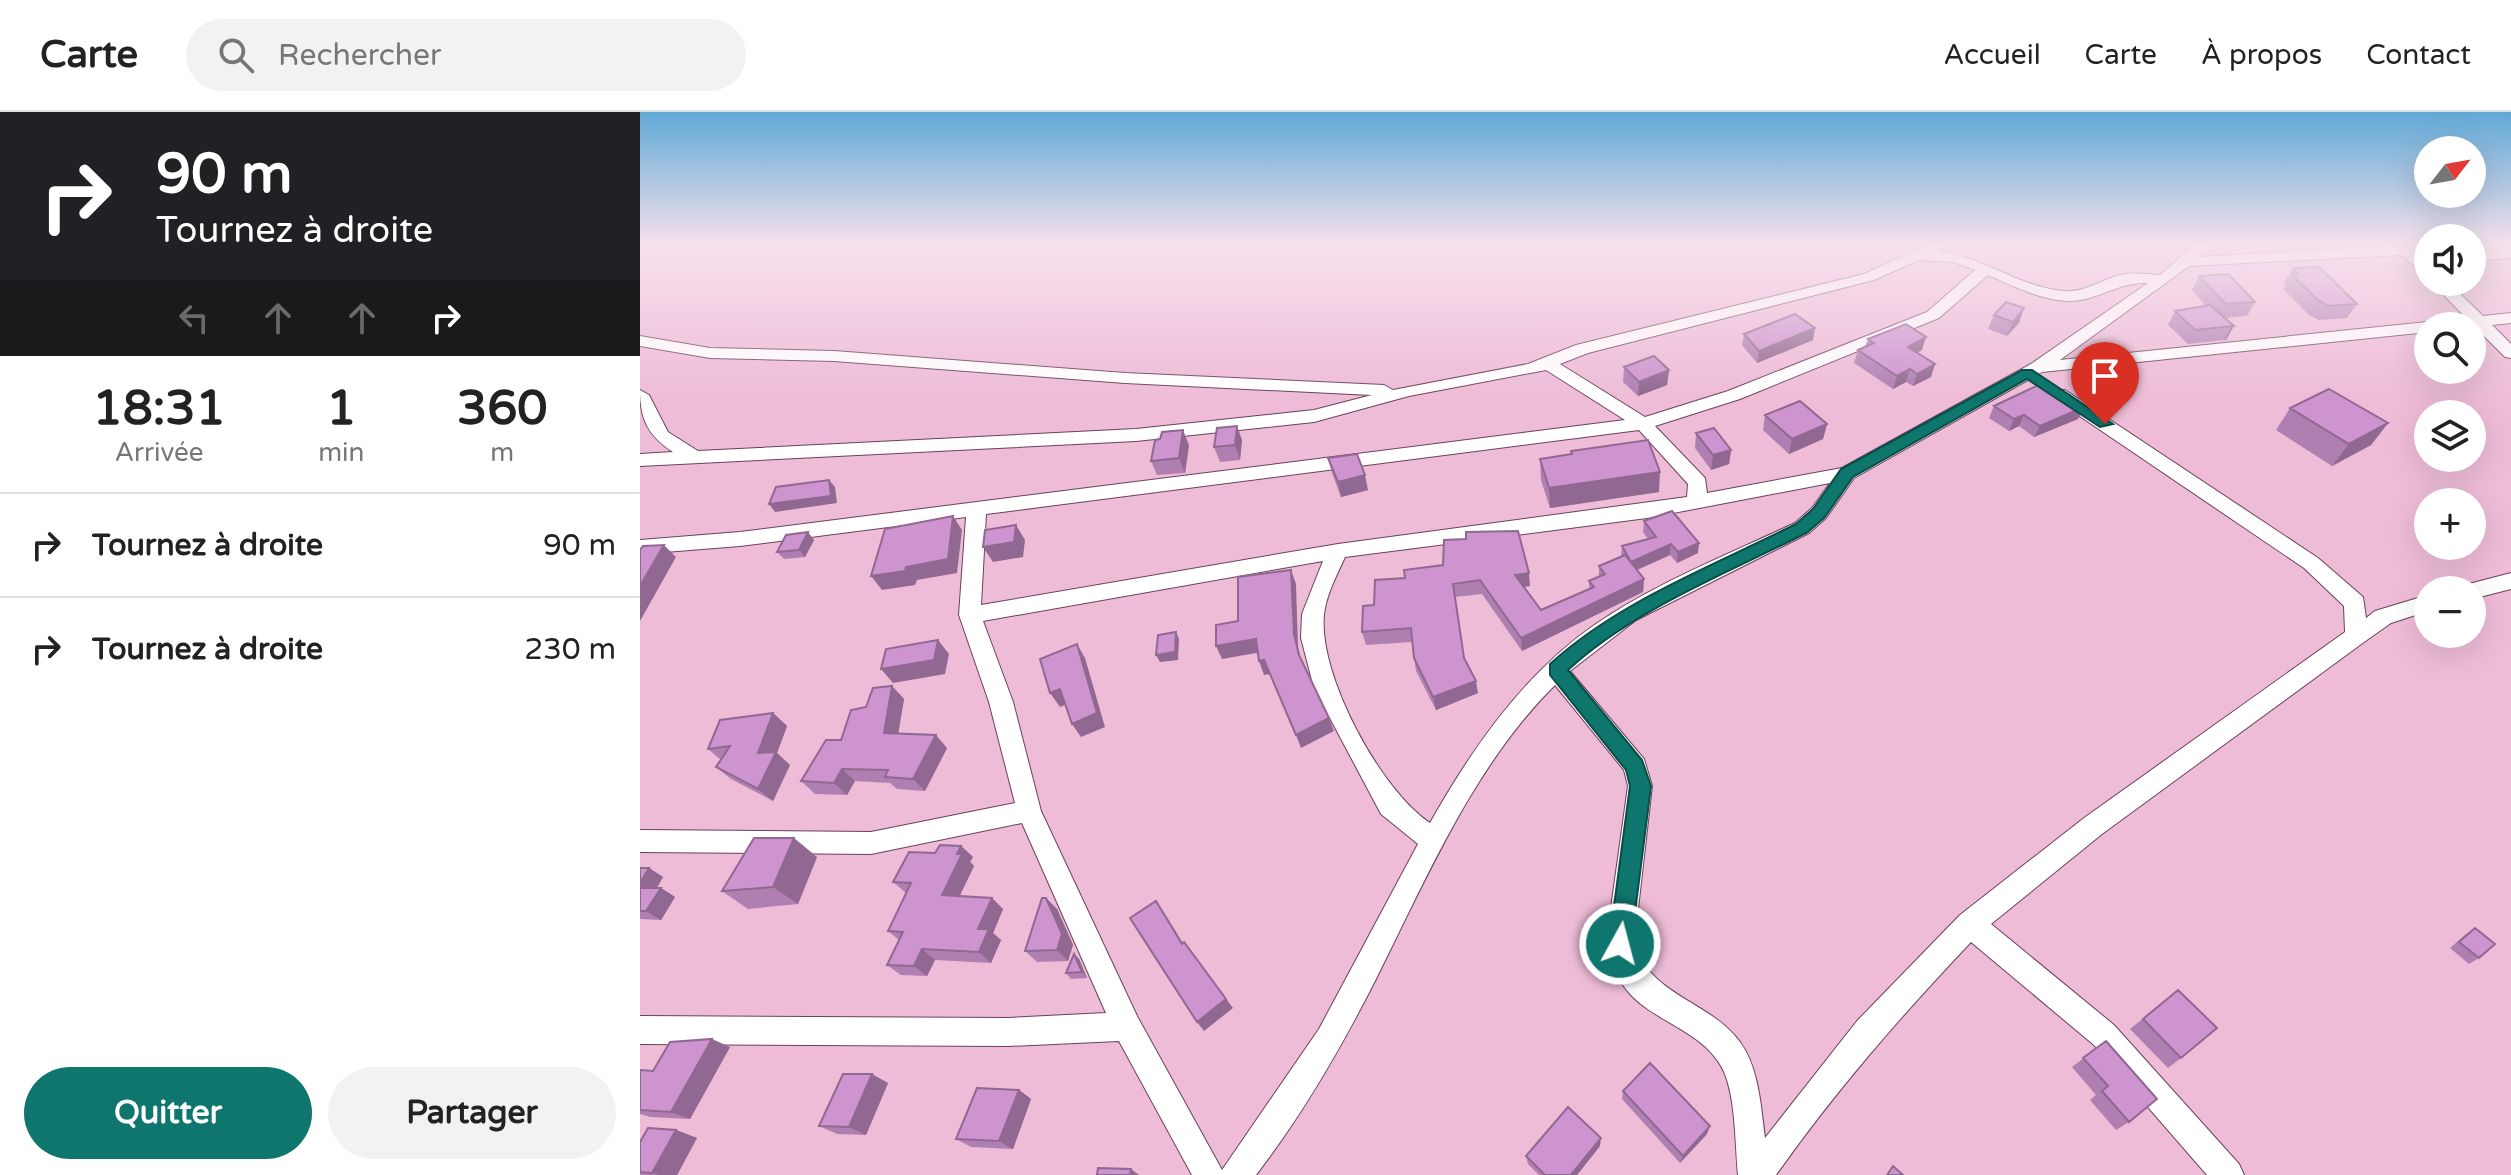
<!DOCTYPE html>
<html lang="fr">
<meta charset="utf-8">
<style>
:root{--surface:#fff;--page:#f2f2f2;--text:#222;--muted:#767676;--line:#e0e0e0;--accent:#0f766e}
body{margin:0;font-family:"Varela Round",sans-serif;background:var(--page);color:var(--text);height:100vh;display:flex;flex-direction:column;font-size:30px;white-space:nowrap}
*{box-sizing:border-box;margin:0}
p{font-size:26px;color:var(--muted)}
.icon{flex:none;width:44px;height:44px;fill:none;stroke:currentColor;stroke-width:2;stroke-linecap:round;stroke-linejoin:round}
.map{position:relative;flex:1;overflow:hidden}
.side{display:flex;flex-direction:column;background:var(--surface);width:640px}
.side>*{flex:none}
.banner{background:#202124;color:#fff;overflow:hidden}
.needle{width:52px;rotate:59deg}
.buttons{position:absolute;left:1774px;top:24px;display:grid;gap:16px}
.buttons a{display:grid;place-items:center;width:72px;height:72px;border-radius:50%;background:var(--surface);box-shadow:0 8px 32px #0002;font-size:40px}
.pin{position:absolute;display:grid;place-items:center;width:68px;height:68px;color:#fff;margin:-82px -34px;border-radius:50% 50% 50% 0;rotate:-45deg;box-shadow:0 0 8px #0007}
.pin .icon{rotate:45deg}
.me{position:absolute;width:88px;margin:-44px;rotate:7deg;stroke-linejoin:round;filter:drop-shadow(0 0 6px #0008)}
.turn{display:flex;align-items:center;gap:28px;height:168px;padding:0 24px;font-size:36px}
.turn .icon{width:104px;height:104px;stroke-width:2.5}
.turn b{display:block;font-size:56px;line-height:68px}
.lanes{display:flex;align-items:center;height:76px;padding:0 24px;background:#0003;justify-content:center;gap:40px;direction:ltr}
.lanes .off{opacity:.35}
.eta{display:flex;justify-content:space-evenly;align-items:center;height:136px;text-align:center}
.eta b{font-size:48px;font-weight:700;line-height:56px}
.primary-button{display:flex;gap:16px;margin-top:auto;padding:16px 24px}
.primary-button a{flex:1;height:92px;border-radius:48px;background:var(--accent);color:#fff;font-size:32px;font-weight:700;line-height:92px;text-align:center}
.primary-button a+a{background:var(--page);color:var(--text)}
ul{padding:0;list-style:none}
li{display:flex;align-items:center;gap:24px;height:104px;padding:0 24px;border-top:2px solid var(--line)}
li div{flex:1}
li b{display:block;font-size:30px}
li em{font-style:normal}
header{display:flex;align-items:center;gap:48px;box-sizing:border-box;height:112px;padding:0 40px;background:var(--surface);border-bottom:2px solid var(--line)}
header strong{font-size:38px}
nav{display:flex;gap:44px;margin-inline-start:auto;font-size:28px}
.search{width:560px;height:72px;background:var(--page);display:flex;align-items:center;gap:20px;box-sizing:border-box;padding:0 28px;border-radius:44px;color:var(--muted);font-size:30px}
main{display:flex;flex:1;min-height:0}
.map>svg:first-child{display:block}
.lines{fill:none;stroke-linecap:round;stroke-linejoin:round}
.street-casing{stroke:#6b4159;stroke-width:2}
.street{fill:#fff;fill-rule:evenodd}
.wall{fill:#b07fb2}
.shaded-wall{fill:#906891}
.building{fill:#cd94cf;stroke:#906891;stroke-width:2}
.route{fill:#0f766e;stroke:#0a4d48;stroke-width:2}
</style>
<header>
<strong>Carte</strong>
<div class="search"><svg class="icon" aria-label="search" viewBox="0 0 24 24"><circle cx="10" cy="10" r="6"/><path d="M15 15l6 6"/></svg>Rechercher</div>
<nav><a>Accueil</a><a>Carte</a><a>À propos</a><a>Contact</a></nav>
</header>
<main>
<section class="side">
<div class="banner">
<div class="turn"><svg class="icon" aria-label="right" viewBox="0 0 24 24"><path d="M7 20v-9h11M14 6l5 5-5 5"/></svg><div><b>90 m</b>Tournez à droite</div></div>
<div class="lanes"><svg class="icon off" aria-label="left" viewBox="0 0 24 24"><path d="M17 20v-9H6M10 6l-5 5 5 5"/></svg><svg class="icon off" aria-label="ahead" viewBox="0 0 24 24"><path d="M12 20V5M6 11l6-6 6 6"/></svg><svg class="icon off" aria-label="ahead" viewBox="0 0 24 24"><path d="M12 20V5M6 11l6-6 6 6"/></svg><svg class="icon" aria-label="right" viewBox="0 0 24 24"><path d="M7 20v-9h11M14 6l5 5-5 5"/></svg></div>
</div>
<div class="eta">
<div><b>18:31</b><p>Arrivée</p></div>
<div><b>1</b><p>min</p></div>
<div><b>360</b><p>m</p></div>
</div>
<ul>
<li><svg class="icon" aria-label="right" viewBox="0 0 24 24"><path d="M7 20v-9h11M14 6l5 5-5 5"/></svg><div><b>Tournez à droite</b></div><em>90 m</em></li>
<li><svg class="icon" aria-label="right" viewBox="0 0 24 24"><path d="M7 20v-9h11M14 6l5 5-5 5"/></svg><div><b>Tournez à droite</b></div><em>230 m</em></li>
</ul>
<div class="primary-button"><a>Quitter</a><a>Partager</a></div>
</section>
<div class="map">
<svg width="1871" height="1063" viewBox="0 0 1871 1063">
<rect width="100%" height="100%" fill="#eebcd7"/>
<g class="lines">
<g class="street-casing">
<path id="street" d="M1285 134H1304L1299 139C1342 145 1380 175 1423 179 1443 181 1458 170 1476 164 1491 160 1505 162 1520 163L1553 134H1569L1559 145 1754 134 1788 135V145L1779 144 1788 152V165L1761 143 1549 154 1420 248 1826 206 1791 170H1808L1843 204 1871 201V211L1852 213 1871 232V246L1865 245 1835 215 1788 214V220L1402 260 1214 366 1186 406 1169 421 996 508 930 559 1004 647 1012 674 994 832C1011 884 1070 889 1100 930 1119 956 1121 995 1125 1026L1217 909 1320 803 1444 706 1705 520 1704 494 1664 456 1413 286V278H1425L1678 446 1723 485 1726 506 1735 499 1788 483V499L1751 511 1724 530 1462 722 1351 812 1474 913 1599 1052 1604 1063H1567L1454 933 1331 830C1260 905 1196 978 1136 1063H1098C1095 1033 1096 979 1081 954 1061 919 1016 910 990 882 977 868 972 850 966 832L988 674 984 658 915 573C834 653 786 767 736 867 701 936 663 1002 616 1063H552L479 929 368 934 0 932V904L368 906 466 901 382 711 231 742 0 740V718L231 720 375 691 349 590 319 503 326 405 100 434 0 442V428L100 420 985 308 906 258 769 284 674 310 496 329 0 354V342L33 340C8 324 0 307 0 278L9 283 28 320 58 339 496 317 674 298 732 283 485 271 194 249 70 246 0 234V224L70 236 194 239 485 261 744 273 753 278 888 252 936 233 1224 162ZM1279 148 1314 150 1335 158 1287 200 1088 279 1005 305 920 252 948 241 1234 168ZM1348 163C1378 176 1413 195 1446 187 1468 181 1484 170 1508 171L1391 252 1202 356 1067 381 1065 366 1015 314 1100 287 1299 206ZM999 318 1048 372 1047 385 698 432 341 493 346 402ZM1190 371 1172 396 1155 411C1087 443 1015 471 953 514 883 563 831 638 790 711 741 679 678 563 684 503 686 483 697 463 705 445L1007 406ZM683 449 662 502 661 526 674 576 741 702 778 732 679 917 582 1058 497 904 401 699 373 590 343 509Z
M1871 136V146L1832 149V139Z
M1871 461V477L1832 487V478H1822L1825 473Z"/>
</g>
<use href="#street" class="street"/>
</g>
<path class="wall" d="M1646 134H1685L1648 136Z
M1653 156 1717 192 1707 206 1679 208 1669 203 1643 177 1646 173 1644 170Z
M1559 164 1615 190 1607 204 1585 206 1594 214 1586 228 1548 232 1528 213 1535 199 1566 194 1552 178Z
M1354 203 1379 211 1367 224 1348 217Z
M1175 216 1173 228 1117 251 1102 233 1104 222Z
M1228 227 1282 238 1277 241 1291 265 1273 274 1266 270 1253 277 1214 251 1218 238 1225 235Z
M984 255 1029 258 1027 273 998 284 983 270Z
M1354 294 1438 307 1394 325 1379 314 1369 319 1349 306Z
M1650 296 1748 311 1731 333 1692 354 1636 318Z
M1125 303 1187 312 1183 327 1149 342 1123 318Z
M1056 321 1091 338 1089 352 1071 358 1055 336Z
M602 328 600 348 580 350 574 335Z
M549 333 545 361 517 363 511 349Z
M931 339 1019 380 910 396 901 368 900 347 931 342Z
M688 346 728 378 701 385 692 361Z
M1004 409 1058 441 1037 451 1030 443 997 458 1004 467 1003 480 882 539 842 482 815 485 824 546 838 581 796 598 776 559 772 530 726 533 722 520 734 493 765 466 764 458 890 474 884 475 901 498 949 477V469L959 465V454L981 444 982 434 1008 427 1003 420Z
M174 428 165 445 144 447 137 440Z
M252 574 264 587 258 622 307 636 285 679 257 677 250 671 215 669 207 683 175 682 161 669 201 628 226 595Z
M133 601 147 614 137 641 150 653 133 689 91 667 76 655 81 648 68 637Z
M321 734 333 745 330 750 334 754 319 784 352 786 363 797 353 821 361 828 351 851 295 848 287 864 261 863 247 853 259 828 248 819 266 781 253 770 295 741Z
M177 745 158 792 108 797 82 779Z
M0 756H9L23 765 17 776H21L35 785 21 808 0 807Z
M406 786 417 797 433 833 428 849 397 850 385 839Z
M1835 816 1839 846 1829 852 1810 836 1826 822Z
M434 842 439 847 447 866 431 867 426 861Z
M1538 878 1541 946 1528 956 1490 917Z
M1466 929 1489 1010 1476 1018 1450 988 1456 983 1432 955Z
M90 935 50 1007 10 1005 0 1002V958L13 959Z
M248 971 226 1023 197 1022 179 1014Z
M379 978 391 987 373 1037 331 1035 316 1027Z
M983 979 1067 1022 1040 1051 982 987Z
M36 1018 57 1026 37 1063H0V1030Z
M960 1034 937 1063H899L888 1052 886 1044Z"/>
<path class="shaded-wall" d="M1384 196 1379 211 1367 224 1373 210Z
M1592 214H1594L1586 228H1584Z
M1175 216 1173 228 1117 251 1119 239Z
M1286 225 1282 238 1264 248 1268 235Z
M1295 252 1291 265 1273 274 1277 262Z
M1270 257 1266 270 1253 277 1257 264Z
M1029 258 1027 273 998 284 999 270Z
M1444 295 1438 307 1394 325 1400 314Z
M1384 303 1379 314 1369 319 1374 307Z
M1748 311 1731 333 1692 354 1709 332Z
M1187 312 1183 327 1149 342 1152 327Z
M597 314 602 328 600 348 595 333Z
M543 318 549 333 545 361 539 346Z
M1091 338 1089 352 1071 358 1073 343Z
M1020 360 1019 380 910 396 909 376Z
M725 363 728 378 701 385 698 370Z
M189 368 195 375 197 391 135 400 129 392Z
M313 404 322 418 317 461 277 468 275 473 242 478 231 464 266 455Z
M376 413 385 428 383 445 353 450 343 435Z
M168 420 174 428 165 445 159 438Z
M1059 431 1058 441 1037 451 1038 440Z
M1031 432 1030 443 990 461 991 450Z
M24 433 36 445 0 509V474Z
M651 458 656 472 658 536 663 557 654 522Z
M889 461 890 474 876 476 875 463Z
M1004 467 1003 480 882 539 881 526Z
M536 520 539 527 538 548 520 550 516 543Z
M616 527 622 540 582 547 576 534Z
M298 528 309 542 305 562 253 571 241 557Z
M437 532 445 546 465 615 441 625 432 612Z
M624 548 630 562 624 563 619 549Z
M836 569 838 581 796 598 793 585Z
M252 574 264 587 256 634 244 621Z
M420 577 429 591 420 595 410 581Z
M133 601 147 614 137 641 150 653 133 689 118 677V641Z
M689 606 694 619 661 636 656 623Z
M296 623 307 636 285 679 273 667Z
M202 657 215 669 207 683 194 671Z
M154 726 177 745 158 792 133 775Z
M321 734 333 745 330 750 334 754 315 794 302 783 317 742Z
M9 756 23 765 12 784 0 777V771Z
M21 776 35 785 21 808 6 799Z
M352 786 363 797 353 821 361 828 351 851 339 840 338 817Z
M406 786 417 797 433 833 428 849 417 838Z
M516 789 523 799 549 841 542 832Z
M282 837 295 848 287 864 274 854Z
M551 840 593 896 564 919 557 910Z
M434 842 439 847 447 866 442 860Z
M72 927 90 935 50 1007 31 1000Z
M232 962 248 971 226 1023 209 1015Z
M379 978 391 987 373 1037 359 1029Z
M1070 1014 1067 1022 1040 1051 1043 1044Z
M36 1018 57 1026 37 1063H19L12 1061Z
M961 1026 960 1034 937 1063H931Z
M491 1057 499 1063H490Z"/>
<path class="building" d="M1679 155 1717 192 1689 194 1679 189 1652 163 1658 162 1653 156Z
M1588 162 1615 190 1586 192 1559 164Z
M1366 190 1384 196 1373 210 1354 203Z
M1570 193 1594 214 1555 218 1535 199Z
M1155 202 1175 216 1119 239 1104 222Z
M1266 212 1286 225 1268 235 1295 252 1277 262 1270 257 1257 264 1218 238 1234 231 1228 227Z
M1014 244 1029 258 999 270 984 255Z
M1405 270 1444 295 1400 314 1384 303 1374 307 1354 294Z
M1689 277 1748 311 1709 332 1650 296Z
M1160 289 1187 312 1152 327 1125 303Z
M597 314 595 333 574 335 577 316Z
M1074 316 1091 338 1073 343 1056 321Z
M543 318 539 346 511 349 515 328 520 327 522 320Z
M1008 328 1020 360 909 376 900 347 932 342 931 339Z
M717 342 725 363 698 370 688 346Z
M189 368 191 384 129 392 136 375Z
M1032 399 1059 431 1038 440 1031 432 991 450 982 434 1016 425 1004 409Z
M313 404 308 447 266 455 265 459 231 464 245 417Z
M376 413 374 430 343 435 345 418Z
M878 419 889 461 875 463 901 498 954 475 949 469 965 462 959 454 985 443 1004 467 881 526 840 468 813 472 824 546 836 569 793 585 774 546 771 516 722 520 723 494 734 493 735 468 765 466 764 458 803 453 804 428 826 427V420Z
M168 420 159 438 137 440 146 423Z
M24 433 0 474V438L3 434Z
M651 458 654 522 659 543 689 606 656 623 624 548 619 549 616 527 576 534V513L598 509V465Z
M536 520 535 540 516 543 518 523Z
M298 528 294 548 241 557 246 537Z
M437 532 457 601 432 612 420 577 410 581 400 547Z
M252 574 244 621 296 623 273 667 245 665 248 658 202 657 194 671 161 669 186 628H201L211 598 226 595 233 576Z
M133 601 118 641 136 640 118 677 76 655 90 634 68 637 80 608Z
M114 726H154L133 775 82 779Z
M300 733 321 734 317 742H322L302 783 352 786 338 817H349L339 840 282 837 274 854 247 853 263 820 248 819 271 771 253 770 269 740 295 741Z
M0 756H9L0 771Z
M0 776H21L6 799H0Z
M402 786H406L422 822 417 838 385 839Z
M516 789 542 832 544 830 586 887 557 910 490 806Z
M1835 816 1855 832 1839 846 1819 830Z
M434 842 442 860 426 861Z
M1538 878 1577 916 1541 946 1503 907Z
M72 927 31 1000 0 998V958L13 959 30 930Z
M1466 929 1517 987 1489 1010 1462 979 1468 974 1443 946Z
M1010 951 1070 1014 1043 1044 983 979Z
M203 962H232L209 1015 179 1014Z
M337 976 379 978 359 1029 316 1027Z
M928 995 961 1026 931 1063H905L886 1044Z
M8 1016 36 1018 12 1061 0 1060V1030Z
M1253 1054 1263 1063H1247Z
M458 1056 491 1057 490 1063H457Z"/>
<linearGradient id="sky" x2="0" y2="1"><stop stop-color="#60a9d6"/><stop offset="0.47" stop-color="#f7e1ed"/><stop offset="1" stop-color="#f7e1ed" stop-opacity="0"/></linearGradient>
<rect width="1871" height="283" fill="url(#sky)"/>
<path class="route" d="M1382 258H1392L1473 312 1460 315 1387 267 1213 365 1185 405 1168 420C1090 460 992 498 928 558L1002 648 1011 674 991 832 988 840 980 843 972 840 969 832 990 674 986 658 910 563V552C979 489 1073 454 1156 412L1173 397 1201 357Z"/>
</svg>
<div class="buttons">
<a><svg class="needle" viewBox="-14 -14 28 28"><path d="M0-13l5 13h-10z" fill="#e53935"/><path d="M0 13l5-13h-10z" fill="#767676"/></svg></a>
<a><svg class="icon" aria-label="sound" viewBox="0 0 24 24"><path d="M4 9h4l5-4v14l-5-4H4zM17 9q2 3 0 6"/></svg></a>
<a><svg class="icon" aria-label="search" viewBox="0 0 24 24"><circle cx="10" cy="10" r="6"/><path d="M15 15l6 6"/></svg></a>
<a><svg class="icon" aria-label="layers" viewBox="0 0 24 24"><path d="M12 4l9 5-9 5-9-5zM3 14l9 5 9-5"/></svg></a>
<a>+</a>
<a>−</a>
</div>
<div class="pin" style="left:1465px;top:312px;background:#d93025"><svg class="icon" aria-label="arrive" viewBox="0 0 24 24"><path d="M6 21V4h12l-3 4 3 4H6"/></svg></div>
<svg class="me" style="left:980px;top:832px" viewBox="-20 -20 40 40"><circle r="17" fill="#0f766e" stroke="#fff" stroke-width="3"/><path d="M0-11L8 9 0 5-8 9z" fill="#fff"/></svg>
</div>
</main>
